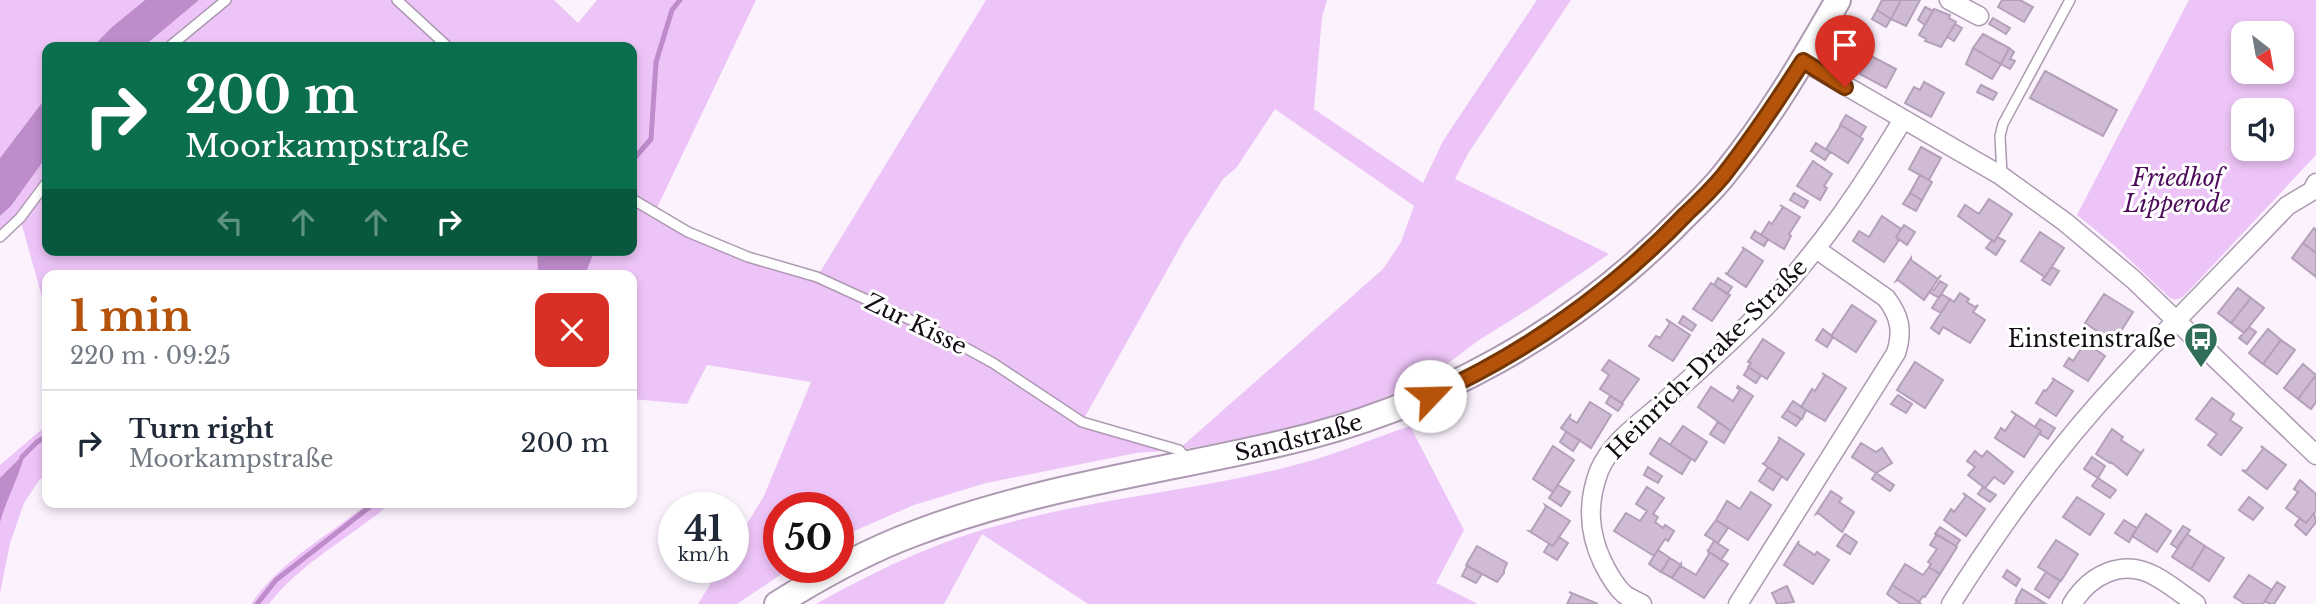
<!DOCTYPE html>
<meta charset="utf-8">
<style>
:root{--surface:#fff;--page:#f6f6f7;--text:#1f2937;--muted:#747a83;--line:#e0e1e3;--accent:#b45309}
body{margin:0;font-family:"Libre Baskerville",serif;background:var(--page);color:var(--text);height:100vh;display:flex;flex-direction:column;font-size:26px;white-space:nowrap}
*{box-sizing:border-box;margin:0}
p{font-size:23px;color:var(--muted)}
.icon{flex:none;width:38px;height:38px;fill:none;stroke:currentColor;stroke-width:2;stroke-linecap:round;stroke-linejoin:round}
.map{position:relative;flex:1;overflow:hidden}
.sheet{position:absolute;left:42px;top:270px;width:595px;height:238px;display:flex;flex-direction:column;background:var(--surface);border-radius:14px;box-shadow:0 4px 10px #0003}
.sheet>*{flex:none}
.top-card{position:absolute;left:42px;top:42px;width:595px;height:214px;border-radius:14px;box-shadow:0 4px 10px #0003;background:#0b6e4f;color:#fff;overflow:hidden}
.needle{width:46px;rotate:149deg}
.tools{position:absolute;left:2231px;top:21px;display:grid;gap:14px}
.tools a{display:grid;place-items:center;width:63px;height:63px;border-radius:14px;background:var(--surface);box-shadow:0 4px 10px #0003;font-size:35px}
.speed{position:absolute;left:658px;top:492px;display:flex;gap:14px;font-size:35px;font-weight:700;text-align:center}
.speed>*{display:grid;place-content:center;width:91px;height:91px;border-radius:50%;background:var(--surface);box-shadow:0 4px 10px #0003;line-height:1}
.speed small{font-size:18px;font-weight:400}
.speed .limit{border:10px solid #d22;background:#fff;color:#111}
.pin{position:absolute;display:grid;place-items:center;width:60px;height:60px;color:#fff;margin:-72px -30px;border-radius:50% 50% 50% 0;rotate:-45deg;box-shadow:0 0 7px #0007}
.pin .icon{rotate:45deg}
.me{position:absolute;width:77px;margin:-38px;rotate:66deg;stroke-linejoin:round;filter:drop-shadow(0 0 5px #0008)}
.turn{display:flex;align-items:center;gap:24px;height:147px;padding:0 28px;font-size:32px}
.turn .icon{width:91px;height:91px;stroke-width:2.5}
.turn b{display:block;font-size:49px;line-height:60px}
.lanes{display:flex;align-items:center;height:66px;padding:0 28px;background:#0003;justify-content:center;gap:35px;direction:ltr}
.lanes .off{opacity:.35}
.round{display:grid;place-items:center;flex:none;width:74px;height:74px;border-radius:14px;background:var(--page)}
.headline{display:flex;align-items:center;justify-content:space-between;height:119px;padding:0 28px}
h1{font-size:42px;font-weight:700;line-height:52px;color:var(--accent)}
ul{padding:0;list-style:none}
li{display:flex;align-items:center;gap:21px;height:105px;padding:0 28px;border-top:2px solid var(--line)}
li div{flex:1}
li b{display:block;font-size:26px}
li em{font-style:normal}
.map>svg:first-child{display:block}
.green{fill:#edc4f7;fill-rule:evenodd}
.water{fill:#be8bcb}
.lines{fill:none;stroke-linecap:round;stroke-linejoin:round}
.stream{stroke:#be8bcb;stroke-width:5}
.building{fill:#d0bbd5;stroke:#b4a0b9;stroke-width:2}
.service-casing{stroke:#ad99b2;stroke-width:12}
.minor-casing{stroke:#ad99b2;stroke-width:21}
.secondary-casing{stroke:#ad99b2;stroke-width:28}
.service{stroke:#fff;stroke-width:9}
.minor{stroke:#fff;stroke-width:18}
.secondary{stroke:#fff;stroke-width:24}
.route-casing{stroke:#753606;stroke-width:18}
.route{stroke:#b45309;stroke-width:12}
.labels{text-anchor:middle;stroke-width:6;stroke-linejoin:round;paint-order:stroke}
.park-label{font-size:23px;font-style:italic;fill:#4d0c5b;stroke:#fff}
.street-label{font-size:23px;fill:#130c14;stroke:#fff}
.poi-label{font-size:23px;fill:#130c14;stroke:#fff;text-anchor:end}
</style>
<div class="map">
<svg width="2316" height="604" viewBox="0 0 2316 604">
<rect width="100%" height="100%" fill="#fbf2fd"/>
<path class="green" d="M0 0H145L112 27 92 47H47V96L0 158Z
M199 0H554L578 23 597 0H756L655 212 688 232 817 277 986 0H1327L1322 17 1314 109 1423 183 1443 141 1537 0H1571L1469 152 1455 179 1609 254 1535 305 1479 340 1443 367 1407 388 1369 404 1314 421 1257 435 1179 450 1136 453 986 483 914 505 838 538V508H779V567H792L737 604H698L721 567H733V547L764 496 811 382 707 365 687 404 632 399V275H583L587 270 595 250H632V47H143ZM1275 109 1414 206 1401 242 1383 269 1179 449 1082 422 1184 240 1223 179 1237 167Z
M2189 0H2316V155L2183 297 2175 300 2170 298 2116 247 2077 215ZM2244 33H2282V72H2244ZM2244 110H2282V149H2244Z
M47 156V250H539L537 253 538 275H47V315L20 218 0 237V216L11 206Z
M1410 426 1464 530 1436 583 1478 604H1088L982 534 944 604H816C873 572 933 543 996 526 1099 497 1207 490 1310 461 1344 451 1377 437 1410 426Z
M47 427V478L40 479 24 503 10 543 0 593V465L41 430Z
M369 502H392C352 537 302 561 269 604H251C282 559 328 537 369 502Z"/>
<path class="water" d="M145 0H199L143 47H92L112 27Z
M47 96V156L11 206 0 216V158Z
M539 250H595L587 270 583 275H538L537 253Z
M25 453C19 477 7 498 0 522V478Z"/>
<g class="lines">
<path class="stream" d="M632 161 651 139 656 62 672 10 680 0
M22 457 37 442 47 436
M257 604 276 580 376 502"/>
</g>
<path class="building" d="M1882 0H1901L1891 19 1877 10Z
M1901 0H1920L1906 26 1891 19Z
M2002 0H2020L2033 7 2024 22 1998 7Z
M1925 7 1933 11 1925 25 1918 20Z
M1934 9 1950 15 1949 18 1956 22 1941 47 1925 41 1926 39 1919 35Z
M1877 10 1891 19 1886 27 1872 19Z
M1993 18 2010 28 2006 34 1989 24Z
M1955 24 1962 28 1954 41 1947 37Z
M1983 34 2009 48 2001 64 1973 48Z
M1973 48 2001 64 1992 79 1966 64Z
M2009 48 2014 52 2010 59 2015 61 2010 69 2001 64Z
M1871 56 1896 69 1886 88 1860 74Z
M2045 71 2117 110 2103 136 2030 98Z
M1924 82 1944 93 1931 117 1905 103 1914 87 1920 90Z
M1981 85 1997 93 1993 100 1977 92Z
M1846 115 1866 127 1860 137 1840 125Z
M1841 125 1863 139 1848 163 1826 149Z
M1816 143 1830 152 1825 160 1811 151Z
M1921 147 1941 158 1929 180 1909 169Z
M1813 161 1832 174 1824 186 1827 188 1820 200 1797 186Z
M1920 175 1932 182 1922 200 1910 193Z
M1794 193 1808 201 1804 208 1790 200Z
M1910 193 1922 200 1916 211 1903 204Z
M1989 199 2012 214 1994 242 1958 216 1965 205 1979 214Z
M1780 205 1800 217 1789 234 1791 236 1784 249 1761 235 1769 222 1772 224 1783 207Z
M1882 216 1901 229 1896 237 1899 240 1884 262 1853 241 1859 231 1869 237Z
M1904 225 1915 232 1907 245 1896 237Z
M2314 228 2316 230V253L2303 243Z
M1755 231 1768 239 1764 246 1751 238Z
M2040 232 2064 248 2045 277 2021 261Z
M1997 237 2005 241 1996 255 1986 248 1992 240 1994 242Z
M2303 243 2316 253V277L2292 258Z
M1742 247 1763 261 1746 287 1725 273 1727 274 1744 249Z
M1911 258V260L1938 279 1941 275 1924 300 1898 280 1896 281Z
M2052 267 2059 271 2050 285 2042 280Z
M1718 278 1732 287 1727 294 1714 285Z
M1940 281 1947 285 1939 298 1929 292 1932 289 1934 290Z
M1711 283 1730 295 1712 321 1693 309Z
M2238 288 2251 298 2231 323 2218 313Z
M1960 293 1969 299 1967 302 1975 307 1978 305 1973 312 1985 320 1970 343 1943 327 1939 334 1931 328 1950 299 1954 302Z
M1941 294 1950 299 1941 313 1932 308Z
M2104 294 2133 312 2114 342 2085 323Z
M2251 298 2264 308 2244 333 2231 323Z
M1852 305 1876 321 1856 352 1831 336Z
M1683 316 1696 325 1692 331 1679 323Z
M1666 319 1690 335 1673 361 1649 346 1656 336 1660 338 1670 323Z
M2249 327 2256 332 2247 344 2239 338Z
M1823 329 1833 337 1827 347 1816 340Z
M2268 329 2281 340 2263 364 2249 353Z
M2084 331 2097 340 2092 347 2078 339Z
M1763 339 1784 353 1767 379 1748 367 1751 363 1748 362Z
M2082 340 2105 356 2088 381 2064 366 2069 358 2073 361 2085 343Z
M2281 340 2295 350 2277 374 2263 364Z
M1609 360 1639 379 1622 403 1600 389 1609 375 1602 370Z
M1915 362 1943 380 1925 408 1897 390Z
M2303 364 2316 375 2298 399 2284 388Z
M1749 367 1761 375 1756 383 1744 375Z
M1822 373 1846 388 1825 421 1801 407 1812 389 1815 391 1825 375Z
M2316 375V402L2311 409 2298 399Z
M2052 378 2073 391 2056 416 2036 403 2044 390 2046 391 2054 380Z
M1738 386 1753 396 1731 431 1698 407 1711 387 1733 401 1740 390 1737 388Z
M1898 395 1912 404 1906 413 1891 404Z
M1610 396 1623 404 1618 411 1606 403Z
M2212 398 2234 414 2230 420 2242 428 2221 455 2208 445 2217 434 2196 419Z
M1793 401 1806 410 1802 419 1787 410Z
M1590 402 1611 415 1591 448 1561 428 1571 414 1569 418 1577 423Z
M1787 410 1801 419 1796 426 1782 417Z
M2011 411 2041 431 2024 457 1995 438 2001 428 2005 431 2016 415Z
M2040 419 2055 428 2048 439 2040 434 2041 431 2035 427Z
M1718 422 1731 431 1724 443 1710 434Z
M1683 426 1707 442 1695 461 1670 445Z
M2112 429 2123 437 2121 440 2141 453 2144 449 2127 475 2111 462 2110 463 2096 454Z
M1566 432 1580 440 1573 451 1560 442Z
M1778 437 1804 454 1787 480 1762 463 1764 464 1780 439Z
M1660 438 1691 459 1682 474 1650 454Z
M1861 443 1876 452 1882 448 1892 463 1876 473 1852 457Z
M1553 446 1574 460 1553 492 1533 479Z
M2261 446 2286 465 2267 489 2242 470 2246 471 2263 449Z
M1975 451 1982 457 1987 451 2013 472 2004 484 1994 477 1985 488 1968 475 1975 467 1967 461Z
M2092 457 2105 466 2098 478 2084 469Z
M1648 467 1662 476 1658 483 1644 475Z
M1768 467 1782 476 1773 490 1759 481Z
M1876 473 1894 485 1890 491 1872 479Z
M2098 478 2116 490 2110 498 2092 486Z
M2300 480 2316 494V511L2306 523 2286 508 2298 492 2294 489Z
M1558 485 1570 492 1561 506 1549 498Z
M1647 487 1664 498 1653 514 1658 517 1655 522 1663 528 1665 525 1674 531 1668 541 1665 539 1654 556 1614 531 1626 513 1640 521 1647 511 1636 504Z
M1983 487 1996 495 1990 502 1978 494Z
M1831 491 1842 498 1839 502 1854 512 1842 532 1818 513 1816 514Z
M1751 492 1771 505 1748 540 1716 520 1727 501 1740 509Z
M1963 493 1985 509 1966 536 1944 520 1951 509 1954 512 1966 496Z
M2077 497 2104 514 2090 535 2063 517Z
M2249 497 2263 508 2253 520 2239 510Z
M1545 505 1570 521 1553 546 1529 531H1531L1546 507Z
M2314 513 2316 522 2306 535 2295 525 2300 518 2306 523Z
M2146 514 2171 531 2157 552 2132 536Z
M1716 520 1728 528 1718 543 1705 535Z
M2124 520 2137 528 2129 542 2115 533Z
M2183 526 2190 530 2177 548 2171 544Z
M1940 527 1960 540 1956 546 1935 534Z
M1845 534 1857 542 1850 554 1837 546Z
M1937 534 1957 547 1940 574 1929 567 1931 564 1928 562 1937 549 1930 545Z
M2187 534 2205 546 2191 569 2172 557Z
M1559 537 1568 543 1557 560 1544 552 1549 544 1553 546Z
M2056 540 2078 554 2061 581 2038 567Z
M1714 541 1728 550 1721 560 1708 551Z
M1799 541 1798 544 1815 555 1817 552 1829 560 1813 584 1784 565Z
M1477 546 1507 563 1504 570V573L1497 582 1466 565Z
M2205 546 2224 558 2209 581 2191 569Z
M1658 550 1670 558 1661 572 1649 564Z
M1708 551 1728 564 1704 598 1672 578 1681 564V566L1696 575 1709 554Z
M1670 558 1681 565 1672 578 1661 572Z
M1905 564 1923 575 1929 567 1940 574 1925 597 1923 596 1919 602 1892 585Z
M1467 566 1482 574 1476 583 1462 576Z
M2007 570 2020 579 2016 586 2003 577Z
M2046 572 2060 581 2049 598 2035 589Z
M2249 575 2272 590 2263 604H2245L2234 597Z
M2277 582 2285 587 2274 604H2270L2265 601Z
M1892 585 1919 602 1921 604H1901L1887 594Z
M1787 586 1794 602 1777 604 1772 593Z
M2022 589 2046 604H2015L2017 601 2016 600Z
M1569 592 1598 604H1567L1572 594Z"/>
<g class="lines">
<g class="service-casing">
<path id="service" d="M397 0 448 47
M169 47 226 0
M2002 175 2000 136 2003 124 2070 0
M632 199 688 232 748 257 817 277 935 331 993 363 1082 422 1179 450 1187 459
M0 237 20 218 47 182"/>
</g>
<g class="minor-casing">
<path id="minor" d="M1949 0 1979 16
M1803 61 2000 175 2065 222 2134 280 2316 455
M1642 604C1636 601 1629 598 1624 594 1615 586 1608 573 1603 563 1588 532 1587 503 1599 471 1611 442 1641 422 1664 402 1700 369 1738 337 1772 300 1824 244 1863 186 1902 121
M1738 604 1896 353C1903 331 1900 316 1886 298L1816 249
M1951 604C2001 525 2057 447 2121 379 2175 320 2232 264 2287 206L2312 191 2316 183
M2072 604C2090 575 2122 558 2155 576 2170 584 2183 595 2196 604"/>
</g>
<g class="secondary-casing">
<g id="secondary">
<path id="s1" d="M777 604C820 577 865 552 913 534 1030 489 1156 472 1278 444 1434 409 1573 332 1684 217 1697 204 1711 191 1723 176 1768 121 1803 61 1838 0"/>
</g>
</g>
<use href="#service" class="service"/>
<use href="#minor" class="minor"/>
<use href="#secondary" class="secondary"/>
</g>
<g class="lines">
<g class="route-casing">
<path id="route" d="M1430 396C1526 353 1614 290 1686 214 1699 202 1712 189 1723 176 1752 139 1778 100 1803 61L1845 87"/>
</g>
<use href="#route" class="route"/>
</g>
<defs>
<g id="bus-pin" transform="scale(1.75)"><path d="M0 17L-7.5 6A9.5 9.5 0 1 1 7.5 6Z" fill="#316e5a" stroke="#fff"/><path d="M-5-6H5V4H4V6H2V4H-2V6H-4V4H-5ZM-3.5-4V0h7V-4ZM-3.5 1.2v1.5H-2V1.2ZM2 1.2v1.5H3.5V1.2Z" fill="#fff"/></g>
</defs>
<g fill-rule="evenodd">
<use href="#bus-pin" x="2201" y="339"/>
</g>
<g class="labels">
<g class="park-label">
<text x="2177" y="186">Friedhof<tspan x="2177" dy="26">Lipperode</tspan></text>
</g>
<g class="street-label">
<text transform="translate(916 324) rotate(26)" y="8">Zur Kisse</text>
<text transform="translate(1707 359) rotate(-45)" y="8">Heinrich-Drake-Straße</text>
<text dy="8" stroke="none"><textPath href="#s1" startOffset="551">Sandstraße</textPath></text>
</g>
<g class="poi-label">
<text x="2176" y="347">Einsteinstraße</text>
</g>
</g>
</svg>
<div class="tools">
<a><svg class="needle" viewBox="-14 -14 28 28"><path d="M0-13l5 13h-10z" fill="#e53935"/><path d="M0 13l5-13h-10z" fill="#747a83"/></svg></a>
<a><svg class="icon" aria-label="sound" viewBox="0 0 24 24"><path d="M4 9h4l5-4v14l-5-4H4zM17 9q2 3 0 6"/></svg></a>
</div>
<div class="speed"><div>41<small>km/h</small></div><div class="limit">50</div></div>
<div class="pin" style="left:1845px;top:87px;background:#d93025"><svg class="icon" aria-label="arrive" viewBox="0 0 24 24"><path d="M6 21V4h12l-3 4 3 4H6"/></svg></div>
<svg class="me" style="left:1430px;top:396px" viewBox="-20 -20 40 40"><circle r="19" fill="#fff"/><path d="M0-13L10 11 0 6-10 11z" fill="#b45309"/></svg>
<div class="top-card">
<div class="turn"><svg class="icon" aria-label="right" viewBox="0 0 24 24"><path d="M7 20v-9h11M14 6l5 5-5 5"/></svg><div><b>200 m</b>Moorkampstraße</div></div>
<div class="lanes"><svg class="icon off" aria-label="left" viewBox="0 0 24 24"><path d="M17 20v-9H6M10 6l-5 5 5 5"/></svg><svg class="icon off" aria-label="ahead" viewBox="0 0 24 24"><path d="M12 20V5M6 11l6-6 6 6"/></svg><svg class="icon off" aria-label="ahead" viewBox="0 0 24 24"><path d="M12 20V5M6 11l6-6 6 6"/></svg><svg class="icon" aria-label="right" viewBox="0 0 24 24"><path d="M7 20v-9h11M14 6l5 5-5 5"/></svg></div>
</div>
<section class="sheet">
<div class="headline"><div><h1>1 min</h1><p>220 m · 09:25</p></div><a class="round" style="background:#d93025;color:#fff"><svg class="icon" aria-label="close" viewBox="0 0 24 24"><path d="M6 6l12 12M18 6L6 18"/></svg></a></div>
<ul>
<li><svg class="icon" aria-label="right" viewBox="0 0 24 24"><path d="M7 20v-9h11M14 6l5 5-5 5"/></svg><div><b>Turn right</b><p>Moorkampstraße</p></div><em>200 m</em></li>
</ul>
</section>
</div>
